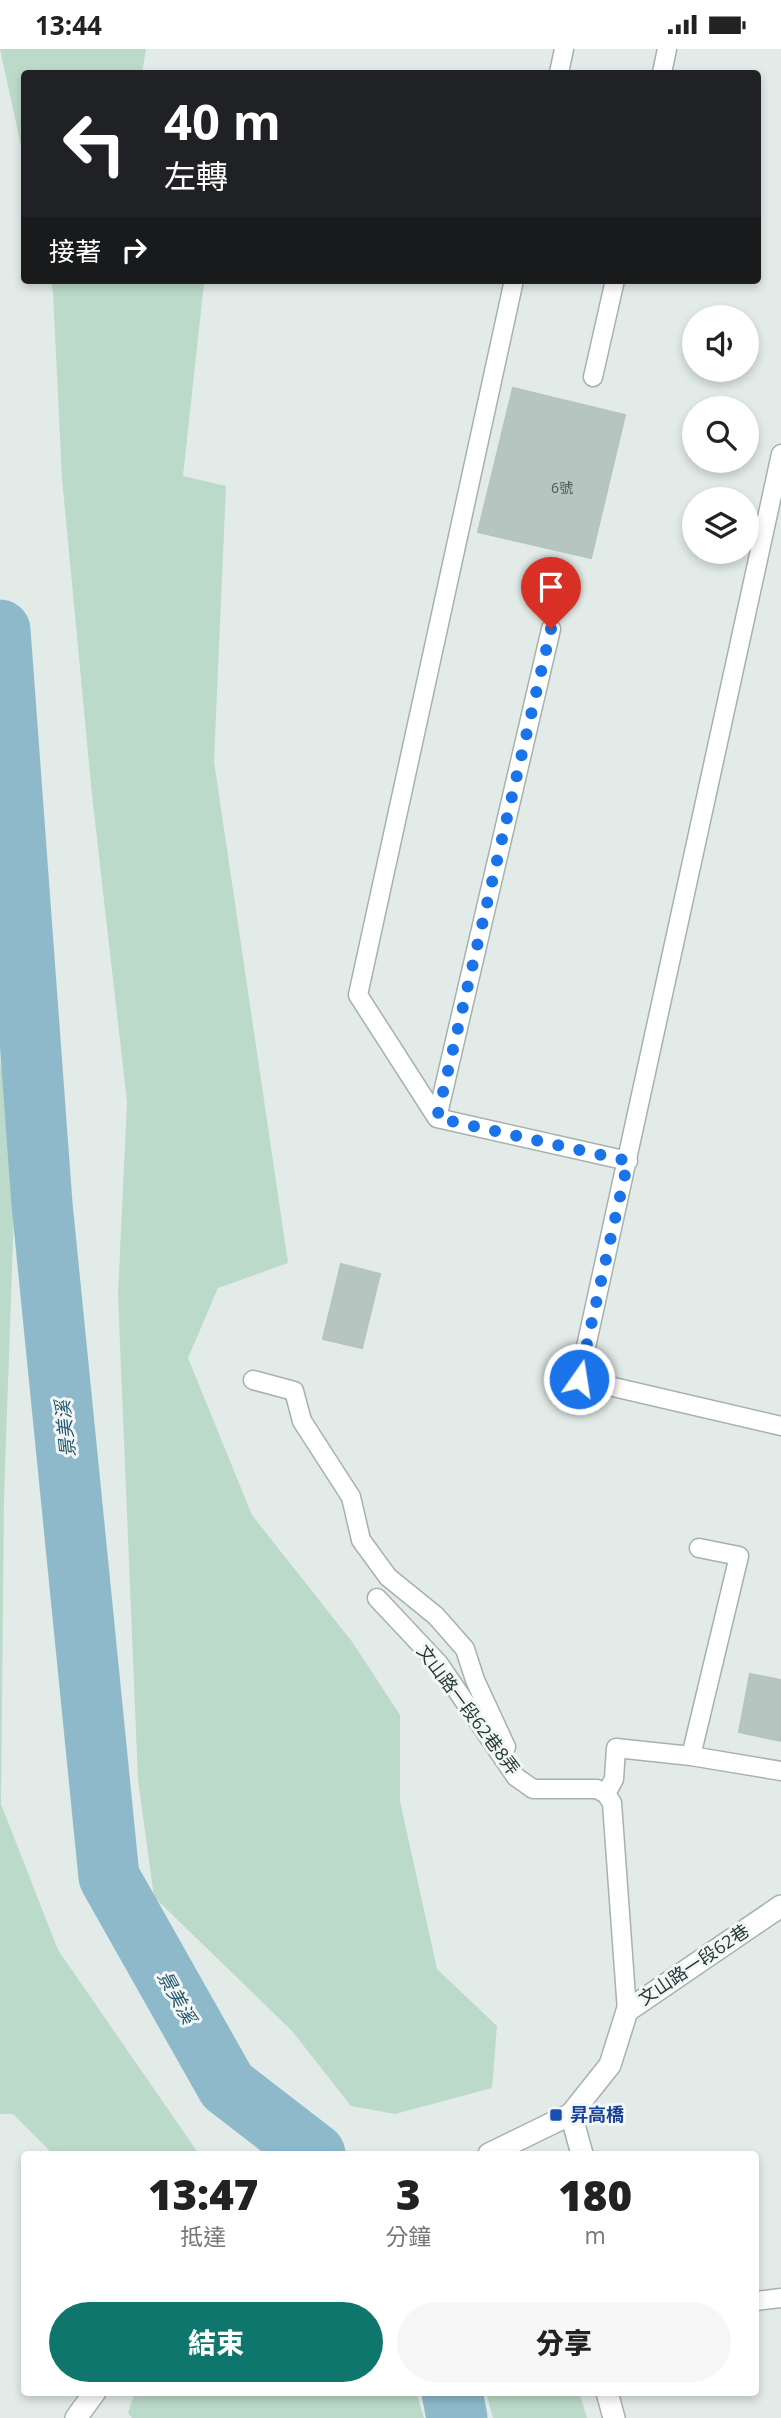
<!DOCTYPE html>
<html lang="zh-TW">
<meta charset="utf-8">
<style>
:root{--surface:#fff;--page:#f6f6f6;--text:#222;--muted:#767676;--accent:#0f766e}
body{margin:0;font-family:"Open Sans","Noto Sans TC",sans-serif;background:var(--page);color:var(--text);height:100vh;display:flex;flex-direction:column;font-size:26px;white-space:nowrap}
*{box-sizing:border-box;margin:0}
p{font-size:23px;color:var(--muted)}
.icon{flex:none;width:38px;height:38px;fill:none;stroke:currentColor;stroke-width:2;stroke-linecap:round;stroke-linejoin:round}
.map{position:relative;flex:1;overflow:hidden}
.details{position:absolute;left:21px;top:2102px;width:738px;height:245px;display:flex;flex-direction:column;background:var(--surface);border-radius:7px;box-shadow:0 4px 10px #0003}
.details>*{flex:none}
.banner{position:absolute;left:21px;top:21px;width:740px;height:214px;border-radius:7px;box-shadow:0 4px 10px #0003;background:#202124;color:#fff;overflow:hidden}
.buttons{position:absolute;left:682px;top:256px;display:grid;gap:14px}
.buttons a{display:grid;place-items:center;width:77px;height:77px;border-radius:50%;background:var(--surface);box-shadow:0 4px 10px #0003;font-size:35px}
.pin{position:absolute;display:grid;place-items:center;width:60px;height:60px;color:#fff;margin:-72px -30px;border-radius:50% 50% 50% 0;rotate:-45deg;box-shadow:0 0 7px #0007}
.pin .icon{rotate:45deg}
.me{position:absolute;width:77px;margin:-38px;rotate:13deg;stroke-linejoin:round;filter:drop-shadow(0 0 5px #0008)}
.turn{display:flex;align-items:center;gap:24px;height:147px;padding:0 28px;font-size:32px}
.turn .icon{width:91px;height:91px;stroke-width:2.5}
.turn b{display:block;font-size:49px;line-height:60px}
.then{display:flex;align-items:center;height:66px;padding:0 28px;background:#0003;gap:14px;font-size:26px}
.eta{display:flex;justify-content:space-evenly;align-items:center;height:119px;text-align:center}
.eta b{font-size:42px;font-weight:800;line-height:49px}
.button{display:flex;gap:14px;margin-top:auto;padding:14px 28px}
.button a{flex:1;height:80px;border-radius:42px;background:var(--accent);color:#fff;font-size:28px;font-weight:800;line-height:80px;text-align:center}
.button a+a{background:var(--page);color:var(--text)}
.status{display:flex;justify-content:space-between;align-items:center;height:49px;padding:0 35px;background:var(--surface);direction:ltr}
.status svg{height:19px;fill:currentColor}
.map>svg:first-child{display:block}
.green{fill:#bcdac9}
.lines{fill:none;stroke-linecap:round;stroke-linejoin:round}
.river{stroke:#8eb9cb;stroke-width:61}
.building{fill:#b7c5c1;stroke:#b5c4c0;stroke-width:2}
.service-casing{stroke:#a5b2af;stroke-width:21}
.minor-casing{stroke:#a5b2af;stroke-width:24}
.service{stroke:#fff;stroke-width:18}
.minor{stroke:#fff;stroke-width:21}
.route{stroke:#1a73e8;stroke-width:12;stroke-dasharray:0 21.6}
.transit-dot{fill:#1a4fb4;stroke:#f2f7f5;stroke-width:2.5}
.labels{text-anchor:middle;stroke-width:6;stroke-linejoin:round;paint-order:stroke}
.number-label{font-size:14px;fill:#485d5a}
.street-label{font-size:18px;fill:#233a37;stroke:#f2f7f5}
.transit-label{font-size:18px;font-weight:bold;fill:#164399;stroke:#f2f7f5;text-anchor:start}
.water-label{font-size:19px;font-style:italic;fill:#235870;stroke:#f2f7f5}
</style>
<div class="status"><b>13:44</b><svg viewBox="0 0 49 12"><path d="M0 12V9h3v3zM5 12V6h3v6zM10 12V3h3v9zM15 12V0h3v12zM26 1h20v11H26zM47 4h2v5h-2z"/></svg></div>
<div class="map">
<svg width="781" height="2369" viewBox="0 0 781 2369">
<rect width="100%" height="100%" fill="#e2ebe8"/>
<path class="green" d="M0 0H146L142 24H24V111Z
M51 231H202L204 234 183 427 226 437 214 712 288 1214 218 1239 188 1309 252 1466 353 1594 400 1666V1752L437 1920 497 1977 492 2039 395 2065 351 2057 292 1982 154 1848 138 1731 118 1246 127 1053 92 746 62 429 53 243Z
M0 1011 16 1106 4 1448 1 1755 58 1901 199 2105H53L13 2065H0Z
M135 2343H416L424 2369H132L128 2364Z
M486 2343H579L587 2369H493Z"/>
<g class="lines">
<path class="river" d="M0 581 42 1155 109 1828 227 2037 315 2105
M452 2343 457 2369"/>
</g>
<path class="building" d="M513 339 625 366 591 509 478 483Z
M341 1215 380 1225 362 1299 323 1290Z
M750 1625 781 1631V1692L739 1683Z"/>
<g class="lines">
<g class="service-casing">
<path id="service" d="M559 24 564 0
M662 24 667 0
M514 231 358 946 437 1069 628 1112
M593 328 615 231
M781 405 579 1330 781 1377
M437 1069 551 580
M253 1331 294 1342 302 1372 351 1448 361 1491 388 1528 436 1567 465 1600 475 1631 506 1698
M377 1549 439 1615 516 1728 533 1740H597L606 1745 612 1754 627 1962
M691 1707 781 1722
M606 1745 614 1730 616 1699 691 1707 739 1507 699 1499
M756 2252 781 2249"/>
</g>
<g class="minor-casing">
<path id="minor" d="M571 2065 582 2105
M489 2105 571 2065 610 2016 627 1962 781 1857
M607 2343 614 2369
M76 2369 95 2343"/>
</g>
<use href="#service" class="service"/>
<use href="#minor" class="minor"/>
</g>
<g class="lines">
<path class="route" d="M551 580 437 1069 628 1112 579 1330"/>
</g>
<rect class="transit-dot" x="549" y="2059" width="14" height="14" rx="3.5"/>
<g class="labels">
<g class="number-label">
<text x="562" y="444">6號</text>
</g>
<g class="street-label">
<text transform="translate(468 1661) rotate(53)" y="6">文山路一段62巷8弄</text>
<text transform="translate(694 1916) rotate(-34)" y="6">文山路一段62巷</text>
</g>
<g class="transit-label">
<text x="570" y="2072">昇高橋</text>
</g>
<g class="water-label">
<text transform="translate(65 1380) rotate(-96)" y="7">景美溪</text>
<text transform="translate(177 1948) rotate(61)" y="7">景美溪</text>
</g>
</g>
</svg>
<div class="buttons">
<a><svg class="icon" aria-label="sound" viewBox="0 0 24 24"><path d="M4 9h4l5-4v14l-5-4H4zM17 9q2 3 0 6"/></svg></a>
<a><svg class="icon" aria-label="search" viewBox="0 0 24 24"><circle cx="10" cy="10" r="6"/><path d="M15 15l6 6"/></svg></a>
<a><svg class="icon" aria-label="layers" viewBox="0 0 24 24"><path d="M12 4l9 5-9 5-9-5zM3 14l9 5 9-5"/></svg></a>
</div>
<div class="pin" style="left:551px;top:580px;background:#d93025"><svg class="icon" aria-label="arrive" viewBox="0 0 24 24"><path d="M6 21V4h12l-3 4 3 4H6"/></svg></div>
<svg class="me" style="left:579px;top:1330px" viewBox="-20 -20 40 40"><circle r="17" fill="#1a73e8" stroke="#fff" stroke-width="3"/><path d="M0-11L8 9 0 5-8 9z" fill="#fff"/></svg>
<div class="banner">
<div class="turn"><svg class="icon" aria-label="left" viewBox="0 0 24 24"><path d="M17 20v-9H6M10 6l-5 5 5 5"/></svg><div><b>40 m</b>左轉</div></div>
<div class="then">接著<svg class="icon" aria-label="right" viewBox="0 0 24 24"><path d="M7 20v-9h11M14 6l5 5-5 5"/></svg></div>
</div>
<section class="details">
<div class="eta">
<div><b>13:47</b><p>抵達</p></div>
<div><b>3</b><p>分鐘</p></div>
<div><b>180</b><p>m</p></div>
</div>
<div class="button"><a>結束</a><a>分享</a></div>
</section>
</div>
